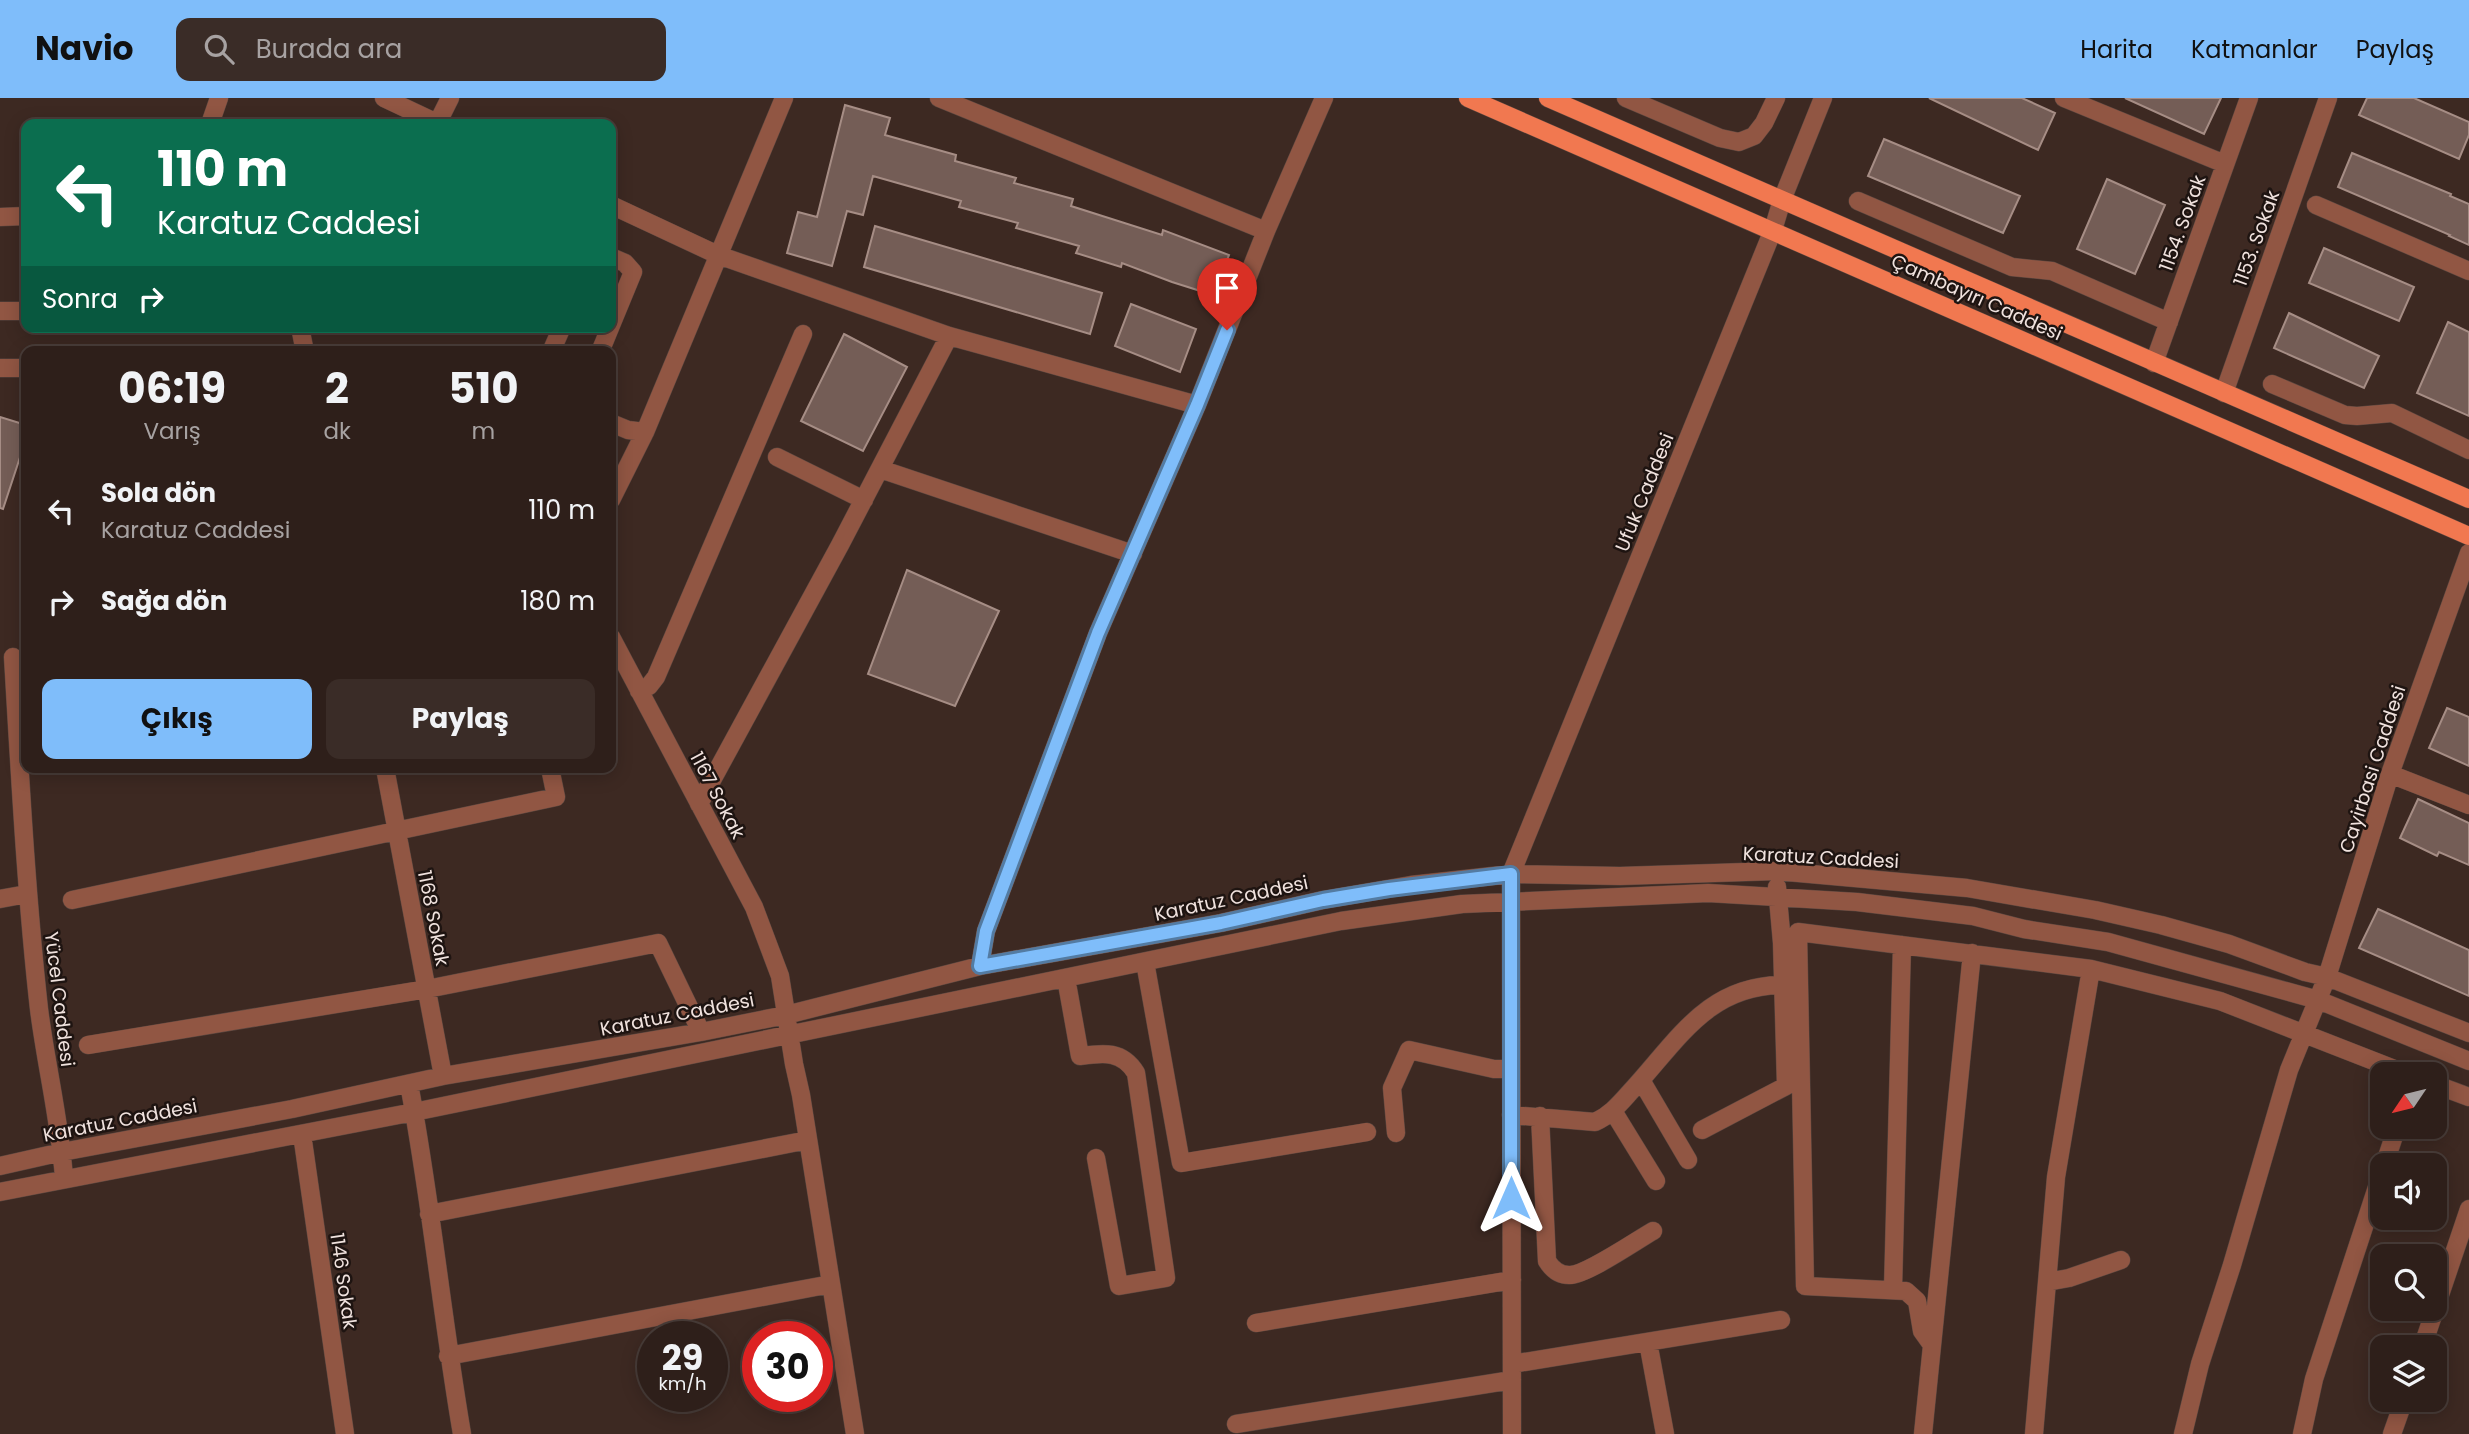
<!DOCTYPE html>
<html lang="tr">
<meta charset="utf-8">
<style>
:root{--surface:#2e1f1a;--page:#3a2c27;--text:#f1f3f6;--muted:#a7a2a2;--line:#493d39;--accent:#7fbdfa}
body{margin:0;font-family:Poppins,sans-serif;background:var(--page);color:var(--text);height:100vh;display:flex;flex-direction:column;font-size:26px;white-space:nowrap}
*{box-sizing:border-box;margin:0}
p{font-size:23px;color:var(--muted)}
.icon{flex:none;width:38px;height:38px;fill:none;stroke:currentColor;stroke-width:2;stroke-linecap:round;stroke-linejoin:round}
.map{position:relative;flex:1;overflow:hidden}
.panel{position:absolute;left:21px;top:248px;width:595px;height:427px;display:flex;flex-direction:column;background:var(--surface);border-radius:14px;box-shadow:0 4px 18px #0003,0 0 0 2px var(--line)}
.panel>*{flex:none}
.hud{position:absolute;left:21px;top:21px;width:595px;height:214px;border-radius:14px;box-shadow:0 4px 18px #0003,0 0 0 2px var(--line);background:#0b6e4f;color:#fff;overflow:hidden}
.needle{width:46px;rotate:235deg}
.tools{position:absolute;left:2370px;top:964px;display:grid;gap:14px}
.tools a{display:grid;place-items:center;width:77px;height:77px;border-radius:14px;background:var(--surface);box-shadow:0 4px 18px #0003,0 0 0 2px var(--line);font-size:35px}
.speed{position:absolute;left:637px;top:1223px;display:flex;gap:14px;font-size:35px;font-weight:700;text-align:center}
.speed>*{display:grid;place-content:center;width:91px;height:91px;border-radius:50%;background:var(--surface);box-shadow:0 4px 18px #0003,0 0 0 2px var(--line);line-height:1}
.speed small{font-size:18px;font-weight:400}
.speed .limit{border:10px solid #d22;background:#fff;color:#111}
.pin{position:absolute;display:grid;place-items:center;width:60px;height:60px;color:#fff;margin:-72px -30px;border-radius:50% 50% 50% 0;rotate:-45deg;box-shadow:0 0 7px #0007}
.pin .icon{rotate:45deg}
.me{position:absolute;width:77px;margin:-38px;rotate:0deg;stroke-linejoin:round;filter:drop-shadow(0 0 5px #0008)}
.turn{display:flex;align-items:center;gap:24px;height:147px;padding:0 21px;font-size:32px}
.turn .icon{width:91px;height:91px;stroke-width:2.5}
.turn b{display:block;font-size:49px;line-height:60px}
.then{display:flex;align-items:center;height:66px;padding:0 21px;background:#0003;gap:14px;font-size:26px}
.eta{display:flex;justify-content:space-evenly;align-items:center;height:119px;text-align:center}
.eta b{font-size:42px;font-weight:700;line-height:49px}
.cta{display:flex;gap:14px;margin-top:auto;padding:14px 21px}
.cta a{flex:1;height:80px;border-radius:14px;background:var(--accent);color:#111;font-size:28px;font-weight:700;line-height:80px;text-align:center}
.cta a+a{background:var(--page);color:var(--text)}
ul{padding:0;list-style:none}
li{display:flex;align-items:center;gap:21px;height:91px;padding:0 21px}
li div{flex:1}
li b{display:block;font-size:26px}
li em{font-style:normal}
header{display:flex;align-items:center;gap:42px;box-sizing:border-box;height:98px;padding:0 35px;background:var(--accent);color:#111}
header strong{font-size:33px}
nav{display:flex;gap:38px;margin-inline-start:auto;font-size:24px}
.search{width:490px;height:63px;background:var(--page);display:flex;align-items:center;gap:18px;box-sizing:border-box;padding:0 24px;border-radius:14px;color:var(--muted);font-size:26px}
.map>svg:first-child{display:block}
.building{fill:#745d56;stroke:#a68d85;stroke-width:2}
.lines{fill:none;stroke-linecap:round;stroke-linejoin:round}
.minor-casing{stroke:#5a4740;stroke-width:19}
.major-casing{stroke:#5a4740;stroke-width:19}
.minor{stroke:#915643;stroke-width:18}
.major{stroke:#f17850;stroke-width:18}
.route-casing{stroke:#537ba2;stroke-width:18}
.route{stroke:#7fbdfa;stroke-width:12}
.labels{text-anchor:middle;stroke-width:5;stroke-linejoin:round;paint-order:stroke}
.street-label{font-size:19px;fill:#f0e2de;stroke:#1e1411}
</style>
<header>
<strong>Navio</strong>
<div class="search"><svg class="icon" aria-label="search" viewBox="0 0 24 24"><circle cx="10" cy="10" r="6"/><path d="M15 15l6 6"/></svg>Burada ara</div>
<nav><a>Harita</a><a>Katmanlar</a><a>Paylaş</a></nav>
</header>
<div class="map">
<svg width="2469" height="1336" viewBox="0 0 2469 1336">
<rect width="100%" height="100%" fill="#3d2922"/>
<path class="building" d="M1929 0H2022L2055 15 2038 52Z
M2125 0H2221L2204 36Z
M2367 0H2414L2469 24V37L2459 61 2359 17Z
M845 7 890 20 885 37 956 57 955 63 1016 80 1014 85 1073 101 1071 108 1162 137 1163 132 1229 157 1213 197 1172 184 1122 165 1121 169 1076 155 1079 148 1016 130 1018 125 959 109 961 103 873 78 863 117 847 113 832 168 787 155 798 114 817 119Z
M1884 41 2020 98 2003 135 1868 78Z
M2352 55 2451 96 2450 98 2469 106V147L2449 138 2450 137 2338 89Z
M2107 81 2165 107 2135 176 2077 151Z
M875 128 1102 195 1090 236 864 169Z
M2324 150 2414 189 2399 223 2309 185Z
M1131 206 1196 231 1180 274 1115 248Z
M2289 215 2379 258 2364 290 2274 250Z
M2448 224 2469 234V318L2417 295Z
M844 236 907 269 863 353 801 323Z
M0 319 26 327V341L3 411 0 410Z
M907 472 999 513 955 608 868 576Z
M2447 610 2469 619V668L2429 650Z
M2418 701 2469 725V767L2439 754 2437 758 2400 740Z
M2378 811 2469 852V898L2359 850Z"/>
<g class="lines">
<g class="minor-casing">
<path id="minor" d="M384 0 439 26
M939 0 1266 133
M1626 0 1720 40 1739 44 1754 38 1764 25 1776 0
M2064 0 2225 66
M210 26 219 0
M437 26 450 0
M1858 103 2012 169 2052 173 2169 224
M611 107 718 157 949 238 1197 307
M2316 107 2469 173
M0 119 26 118
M0 213H26
M300 229 305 254
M551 254 562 229
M600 254 633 174 625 165 611 159
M2154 265 2249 0
M0 270H26
M2272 286 2345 317 2357 318 2392 315 2469 352
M2224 295 2328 0
M611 325 628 332 645 334
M777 359 864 402
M880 371 1133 456
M611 402 645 334 784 0
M611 539 754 809 780 878 794 966 801 997 855 1336
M13 559C20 677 26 794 39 911 46 967 60 1023 64 1080
M639 593 649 588 656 579 803 236
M385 670 443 978
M2390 676 2469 707
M699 706 840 447 949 238
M0 801 27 796
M72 802 556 699 550 670
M1145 864 1181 1065 1367 1034
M980 868 986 833 1098 535 1197 307 1266 133 1324 0
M1066 880 1080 958C1103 955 1122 952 1136 975L1166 1180 1119 1188 1096 1060
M88 947 427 891 658 845 701 934
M1641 982 1688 1062
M409 986C431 1102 442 1220 462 1336
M2434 986 2469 999
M1613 1013 1656 1083
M1511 1017 1595 1024C1611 1017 1621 1004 1632 992 1678 942 1708 887 1783 887
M1540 1018 1547 1163C1552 1171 1559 1177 1569 1177 1585 1178 1637 1142 1653 1133
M1702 1032 1786 988 1782 845 1777 789
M1396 1035 1392 990 1409 952 1494 971H1510
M302 1036 345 1336
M0 1068 62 1054 292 1011 443 978 701 934 786 917 980 868 1221 825 1323 802 1411 787 1511 776 1620 778 1777 773 1967 790 2095 812 2161 827 2229 846 2305 874 2327 879 2469 935
M2384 1068 2397 1029
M0 1094 414 1014 1341 823 1462 806 1708 795 1857 804 1973 818 2024 831 2108 844 2318 902 2469 963
M429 1116 808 1042
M2047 1184 2069 1180 2121 1162
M1893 1191 1902 847
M1256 1225 1512 1182
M1648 1244 1665 1336
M1932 1247 1922 1233 1917 1203 1906 1193 1805 1188 1798 834 2091 871 2220 903 2407 976
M2422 1250 2469 1111
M448 1258 831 1186
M1512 1266 1781 1222
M1236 1326 1512 1282
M1512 1336 1511 776 1773 132 1782 102 1823 0
M1923 1336 1972 855
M2034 1336 2056 1079 2091 871
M2183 1336 2200 1266 2232 1167 2289 972 2327 879 2390 676 2469 455
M2302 1336 2314 1281 2382 1074
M2392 1336 2404 1302"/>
</g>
<g class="major-casing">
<path id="major" d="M1468 0 2469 438
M1548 0 2469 401"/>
</g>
<use href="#minor" class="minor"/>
<use href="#major" class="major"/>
</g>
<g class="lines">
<g class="route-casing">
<path id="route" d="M1227 232 1197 307 1098 535 986 833 980 868 1221 825 1323 802 1389 791 1511 776V1100"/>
</g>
<use href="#route" class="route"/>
</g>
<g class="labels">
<g class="street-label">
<text transform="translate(2182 125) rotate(-70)" y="7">1154. Sokak</text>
<text transform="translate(2256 140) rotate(-70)" y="7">1153. Sokak</text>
<text transform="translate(1977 199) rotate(24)" y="7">Çambayırı Caddesi</text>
<text transform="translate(1644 394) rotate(-68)" y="7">Ufuk Caddesi</text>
<text transform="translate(2372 671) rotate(-72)" y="7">Cayirbasi Caddesi</text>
<text transform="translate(718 697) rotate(62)" y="7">1167 Sokak</text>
<text transform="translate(1821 759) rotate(3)" y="7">Karatuz Caddesi</text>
<text transform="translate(1231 800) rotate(-12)" y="7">Karatuz Caddesi</text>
<text transform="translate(434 820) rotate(79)" y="7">1168 Sokak</text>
<text transform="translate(60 901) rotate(83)" y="7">Yücel Caddesi</text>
<text transform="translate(677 916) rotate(-11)" y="7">Karatuz Caddesi</text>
<text transform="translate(120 1022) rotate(-11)" y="7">Karatuz Caddesi</text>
<text transform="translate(344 1183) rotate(82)" y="7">1146 Sokak</text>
</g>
</g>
</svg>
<div class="tools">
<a><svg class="needle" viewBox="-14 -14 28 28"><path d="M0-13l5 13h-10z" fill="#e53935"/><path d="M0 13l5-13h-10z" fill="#a7a2a2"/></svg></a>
<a><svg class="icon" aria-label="sound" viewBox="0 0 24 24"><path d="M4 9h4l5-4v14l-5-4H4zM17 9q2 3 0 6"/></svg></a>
<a><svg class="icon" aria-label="search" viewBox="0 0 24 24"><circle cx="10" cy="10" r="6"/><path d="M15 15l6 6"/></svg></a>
<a><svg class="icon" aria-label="layers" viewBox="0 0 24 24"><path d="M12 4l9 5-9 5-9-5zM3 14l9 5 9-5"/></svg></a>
</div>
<div class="speed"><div>29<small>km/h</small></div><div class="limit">30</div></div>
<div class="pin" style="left:1227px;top:232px;background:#d93025"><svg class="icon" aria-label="arrive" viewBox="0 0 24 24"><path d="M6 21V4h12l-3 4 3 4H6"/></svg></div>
<svg class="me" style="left:1511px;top:1100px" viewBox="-20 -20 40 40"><path d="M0-17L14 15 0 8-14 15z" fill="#7fbdfa" stroke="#fff" stroke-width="4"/></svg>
<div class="hud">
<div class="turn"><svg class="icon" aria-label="left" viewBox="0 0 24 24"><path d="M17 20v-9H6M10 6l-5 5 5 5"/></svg><div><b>110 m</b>Karatuz Caddesi</div></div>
<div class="then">Sonra<svg class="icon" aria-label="right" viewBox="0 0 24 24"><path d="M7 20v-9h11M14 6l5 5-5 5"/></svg></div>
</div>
<section class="panel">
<div class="eta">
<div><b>06:19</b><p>Varış</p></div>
<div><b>2</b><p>dk</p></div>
<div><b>510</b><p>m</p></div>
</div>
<ul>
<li><svg class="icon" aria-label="left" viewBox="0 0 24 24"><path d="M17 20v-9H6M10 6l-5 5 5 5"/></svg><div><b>Sola dön</b><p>Karatuz Caddesi</p></div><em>110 m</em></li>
<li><svg class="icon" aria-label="right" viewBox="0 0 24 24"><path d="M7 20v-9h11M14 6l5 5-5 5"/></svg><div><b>Sağa dön</b></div><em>180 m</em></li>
</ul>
<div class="cta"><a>Çıkış</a><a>Paylaş</a></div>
</section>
</div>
